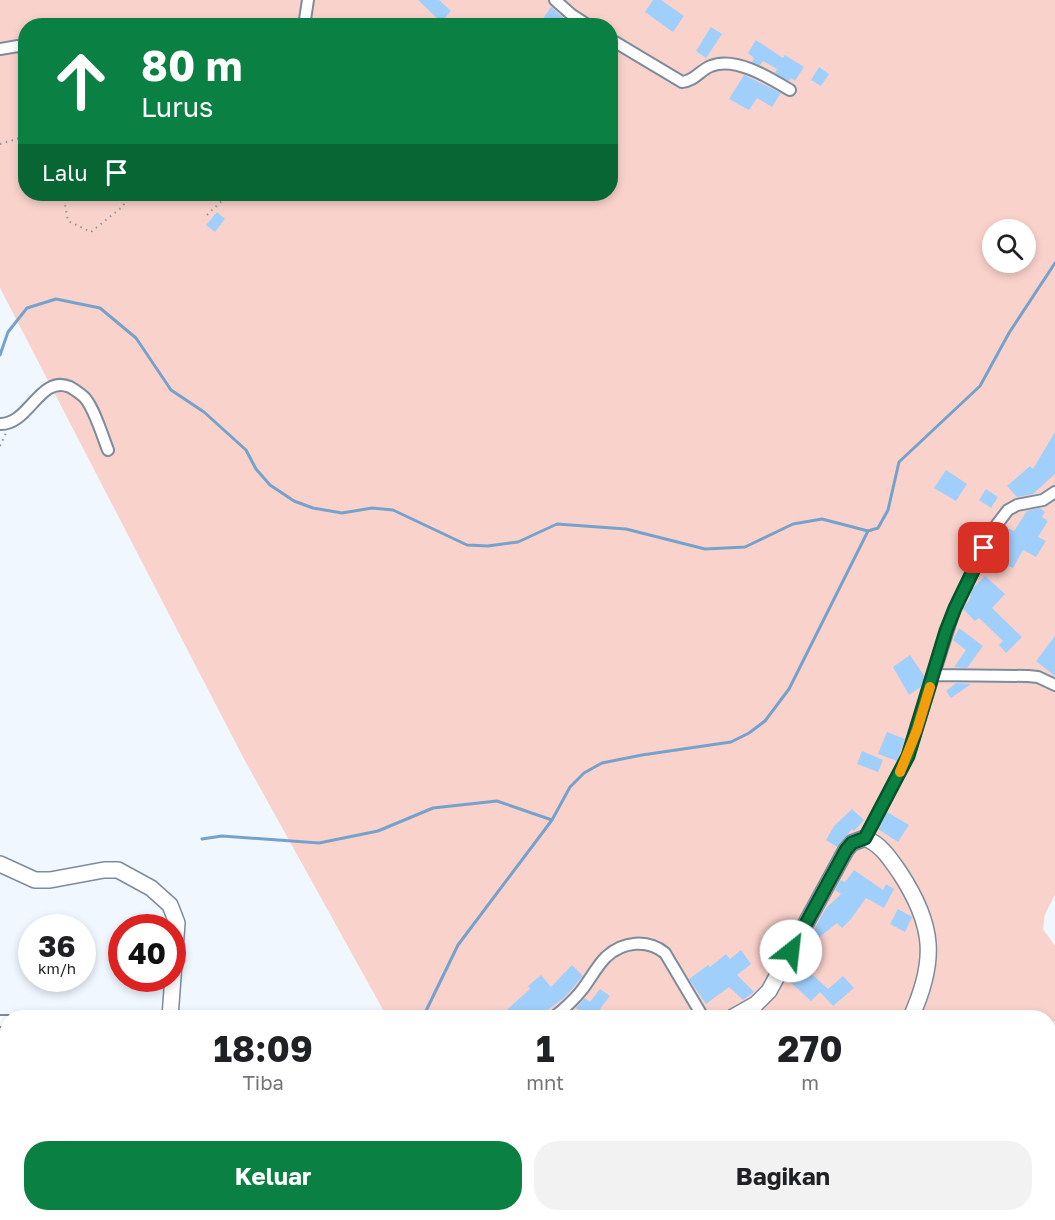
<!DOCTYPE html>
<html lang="id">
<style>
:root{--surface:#fff;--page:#f2f2f2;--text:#202124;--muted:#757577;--accent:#0b8043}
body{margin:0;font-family:"Golos Text",sans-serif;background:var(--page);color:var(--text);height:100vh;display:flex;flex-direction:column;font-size:22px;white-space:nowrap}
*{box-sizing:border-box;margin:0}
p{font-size:20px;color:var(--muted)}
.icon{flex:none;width:33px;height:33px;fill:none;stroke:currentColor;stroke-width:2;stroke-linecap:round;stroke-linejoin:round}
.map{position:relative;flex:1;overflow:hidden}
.side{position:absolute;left:0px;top:1010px;width:1056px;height:212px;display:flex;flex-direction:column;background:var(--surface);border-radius:24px 24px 0 0;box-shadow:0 3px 9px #0003}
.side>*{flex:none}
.hud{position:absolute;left:18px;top:18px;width:600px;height:183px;border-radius:24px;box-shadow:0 3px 9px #0003;background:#0b8043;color:#fff;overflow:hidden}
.buttons{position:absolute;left:982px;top:219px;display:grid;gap:12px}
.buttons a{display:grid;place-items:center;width:54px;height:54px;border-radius:50%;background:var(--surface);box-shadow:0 3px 9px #0003;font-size:30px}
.speed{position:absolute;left:18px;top:914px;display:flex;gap:12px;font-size:30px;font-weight:700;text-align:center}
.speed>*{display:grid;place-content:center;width:78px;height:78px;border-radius:50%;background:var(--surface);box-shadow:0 3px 9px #0003;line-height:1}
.speed small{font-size:15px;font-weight:400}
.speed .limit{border:9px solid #d22;background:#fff;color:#111}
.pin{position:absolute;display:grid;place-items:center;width:51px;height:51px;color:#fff;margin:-26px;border-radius:12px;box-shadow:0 3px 9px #0006}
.me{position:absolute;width:66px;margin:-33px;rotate:29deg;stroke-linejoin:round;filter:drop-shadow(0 0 4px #0008)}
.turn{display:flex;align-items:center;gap:21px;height:126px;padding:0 24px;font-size:27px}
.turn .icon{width:78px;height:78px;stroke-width:2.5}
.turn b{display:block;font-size:42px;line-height:51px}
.then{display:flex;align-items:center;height:57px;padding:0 24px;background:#0003;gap:12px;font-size:22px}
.eta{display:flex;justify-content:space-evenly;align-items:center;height:102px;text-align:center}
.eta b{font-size:36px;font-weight:700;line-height:42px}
.cta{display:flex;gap:12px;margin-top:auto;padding:12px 24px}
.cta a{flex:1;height:69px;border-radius:24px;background:var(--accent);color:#fff;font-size:24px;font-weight:700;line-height:69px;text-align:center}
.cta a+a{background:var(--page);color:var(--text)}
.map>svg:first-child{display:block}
.green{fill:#fad2cc;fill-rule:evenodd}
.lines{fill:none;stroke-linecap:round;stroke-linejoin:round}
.stream{stroke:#75a2cc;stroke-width:3}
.building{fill:#a0cffb}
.street-casing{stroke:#7c8c9c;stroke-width:14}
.secondary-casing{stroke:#7c8c9c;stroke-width:18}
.path{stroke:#8f969d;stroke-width:2;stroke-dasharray:1.5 4.5;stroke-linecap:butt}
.street{stroke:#fff;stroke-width:10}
.secondary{stroke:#fff;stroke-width:15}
.route-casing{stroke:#07532c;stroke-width:15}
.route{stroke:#0b8043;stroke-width:10}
.slow{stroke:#f59e0b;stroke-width:10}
</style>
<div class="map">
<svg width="1055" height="1220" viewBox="0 0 1055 1220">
<rect width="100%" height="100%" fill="#f0f7ff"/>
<path class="green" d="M0 0H1055V895L1045 914 1043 929 1055 946V1020L1049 1030 1048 1017H387L244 759 0 288ZM26 26H610V194H26ZM993 230H1026V262H993Z
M495 1214H753L752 1220H499Z
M863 1214H1005L1009 1220H862Z"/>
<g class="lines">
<path class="stream" d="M0 355 8 332 27 308 56 299 100 308 136 338 171 390 204 412 246 450 256 469 270 485 294 501 313 508 342 513 372 508 393 510 467 545 488 546 518 542 557 524 626 529 705 549 745 547 793 524 822 519 868 531 878 528 888 510 899 462 980 386 1009 333 1055 263
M202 839 222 836 319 843 378 831 433 808 497 801 552 820
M423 1017 458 945 552 820 570 787 584 773 602 763 642 755 731 742 749 733 765 721 789 689 868 531"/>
</g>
<path class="building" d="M418 0H439L451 11 441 22Z
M653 0H661L684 16 673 32 645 12Z
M551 7 567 21 574 26H538Z
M711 27 722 34 706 58 696 51Z
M756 40 783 58 785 55 804 67 795 81 791 78 789 81 775 73 777 69 763 61 760 65 752 62 754 58 748 53Z
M819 67 829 74 821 86 811 80Z
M744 75 781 93 772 107 757 98 749 110 729 99Z
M217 212 225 219 215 232 206 225Z
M1055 432V474L1033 494 1017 497 1007 486 1030 466 1033 469Z
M946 470 967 484 956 501 934 488Z
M986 489 998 497 991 508 979 500Z
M1040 508 1045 512 1042 517 1048 521 1038 537 1046 541 1036 557 1023 550 1013 568 989 556 1005 527 1014 531 1027 511Z
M985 576 1005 594 992 608 1022 637 1006 653 999 645 1003 641 979 618 975 621 963 609 971 597 970 596 973 588Z
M959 628 983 646 967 668 954 667 966 650 953 640Z
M1055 636V676L1036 661Z
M910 655 925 677 922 686 909 695 893 667Z
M956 683 971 684 951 698 946 691Z
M887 732 905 739 897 761 878 754Z
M862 751 883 760 878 772 857 764Z
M852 809 864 820 854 831 852 829 837 847 826 840 834 826Z
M887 812 909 825 898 842 878 829Z
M854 870 883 890 886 884 894 889 884 908 866 898 851 919 842 928 837 923 817 939 812 933 826 908 841 894 835 890 841 880 845 882Z
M898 909 912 917 905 932 890 924Z
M741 950 751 964 737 975 754 992 743 1000 729 987 706 1004 689 979 708 965 710 967 726 954 730 959Z
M801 964 828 989 843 976 854 988 833 1006 820 992 811 1001 787 979Z
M572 965 583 976 564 998 546 1011 547 1017H499L530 989 528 986 541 975 551 987Z
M600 989 610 996 600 1009 610 1017H588L576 1008 585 998 590 1002Z"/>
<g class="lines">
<g class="street-casing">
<path id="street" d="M555 0 572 15 589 26
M304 26 308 0
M610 39 682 82C695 81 700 70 711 66 735 56 770 78 790 90
M0 49 18 46 26 49
M0 424C29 425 40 374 70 387 75 390 81 394 85 398 95 410 102 435 108 450
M933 675 1028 676 1038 677 1055 685
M865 838 908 756 955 608 995 527 1008 510 1017 505 1043 500 1055 492
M554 1017C564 1009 573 1001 581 991 590 980 596 967 606 957 623 941 648 939 665 953L703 1017
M0 1021H8"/>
</g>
<g class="secondary-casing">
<path id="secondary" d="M0 864 35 880H50L104 870H118L151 888 170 905 177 923 170 1017
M733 1017 756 1004 769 991 846 850 852 843 865 838C882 845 890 859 900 873 934 925 937 960 911 1017
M352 1214 360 1220
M914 1214 921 1220
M626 1220 629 1214"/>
</g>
<path class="path" d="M0 144 26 136
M67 194 64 199 68 221 91 232 121 208 132 194
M207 215 229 194
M0 446 6 433"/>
<use href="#street" class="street"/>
<use href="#secondary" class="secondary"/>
</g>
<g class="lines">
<g class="route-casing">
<path id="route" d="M791 951 846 850 852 843 865 838 908 756 946 631 955 608 984 548"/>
</g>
<use href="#route" class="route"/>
<path class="slow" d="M900 772 917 730 930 687"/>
</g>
</svg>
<div class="buttons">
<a><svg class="icon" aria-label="search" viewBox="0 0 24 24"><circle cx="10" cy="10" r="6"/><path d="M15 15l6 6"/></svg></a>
</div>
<div class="speed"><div>36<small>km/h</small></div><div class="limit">40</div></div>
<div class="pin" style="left:984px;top:548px;background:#d93025"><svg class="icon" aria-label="arrive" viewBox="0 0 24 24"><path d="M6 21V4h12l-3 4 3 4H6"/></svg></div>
<svg class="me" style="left:791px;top:951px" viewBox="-20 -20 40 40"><circle r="19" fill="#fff"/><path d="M0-13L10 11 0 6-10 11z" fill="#0b8043"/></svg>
<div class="hud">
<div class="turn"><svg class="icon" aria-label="ahead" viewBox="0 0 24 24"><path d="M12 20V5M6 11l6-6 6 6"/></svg><div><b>80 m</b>Lurus</div></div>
<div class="then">Lalu<svg class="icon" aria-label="arrive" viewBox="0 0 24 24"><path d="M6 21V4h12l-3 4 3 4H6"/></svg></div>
</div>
<section class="side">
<div class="eta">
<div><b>18:09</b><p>Tiba</p></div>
<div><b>1</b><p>mnt</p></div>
<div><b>270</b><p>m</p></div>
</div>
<div class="cta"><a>Keluar</a><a>Bagikan</a></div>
</section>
</div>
